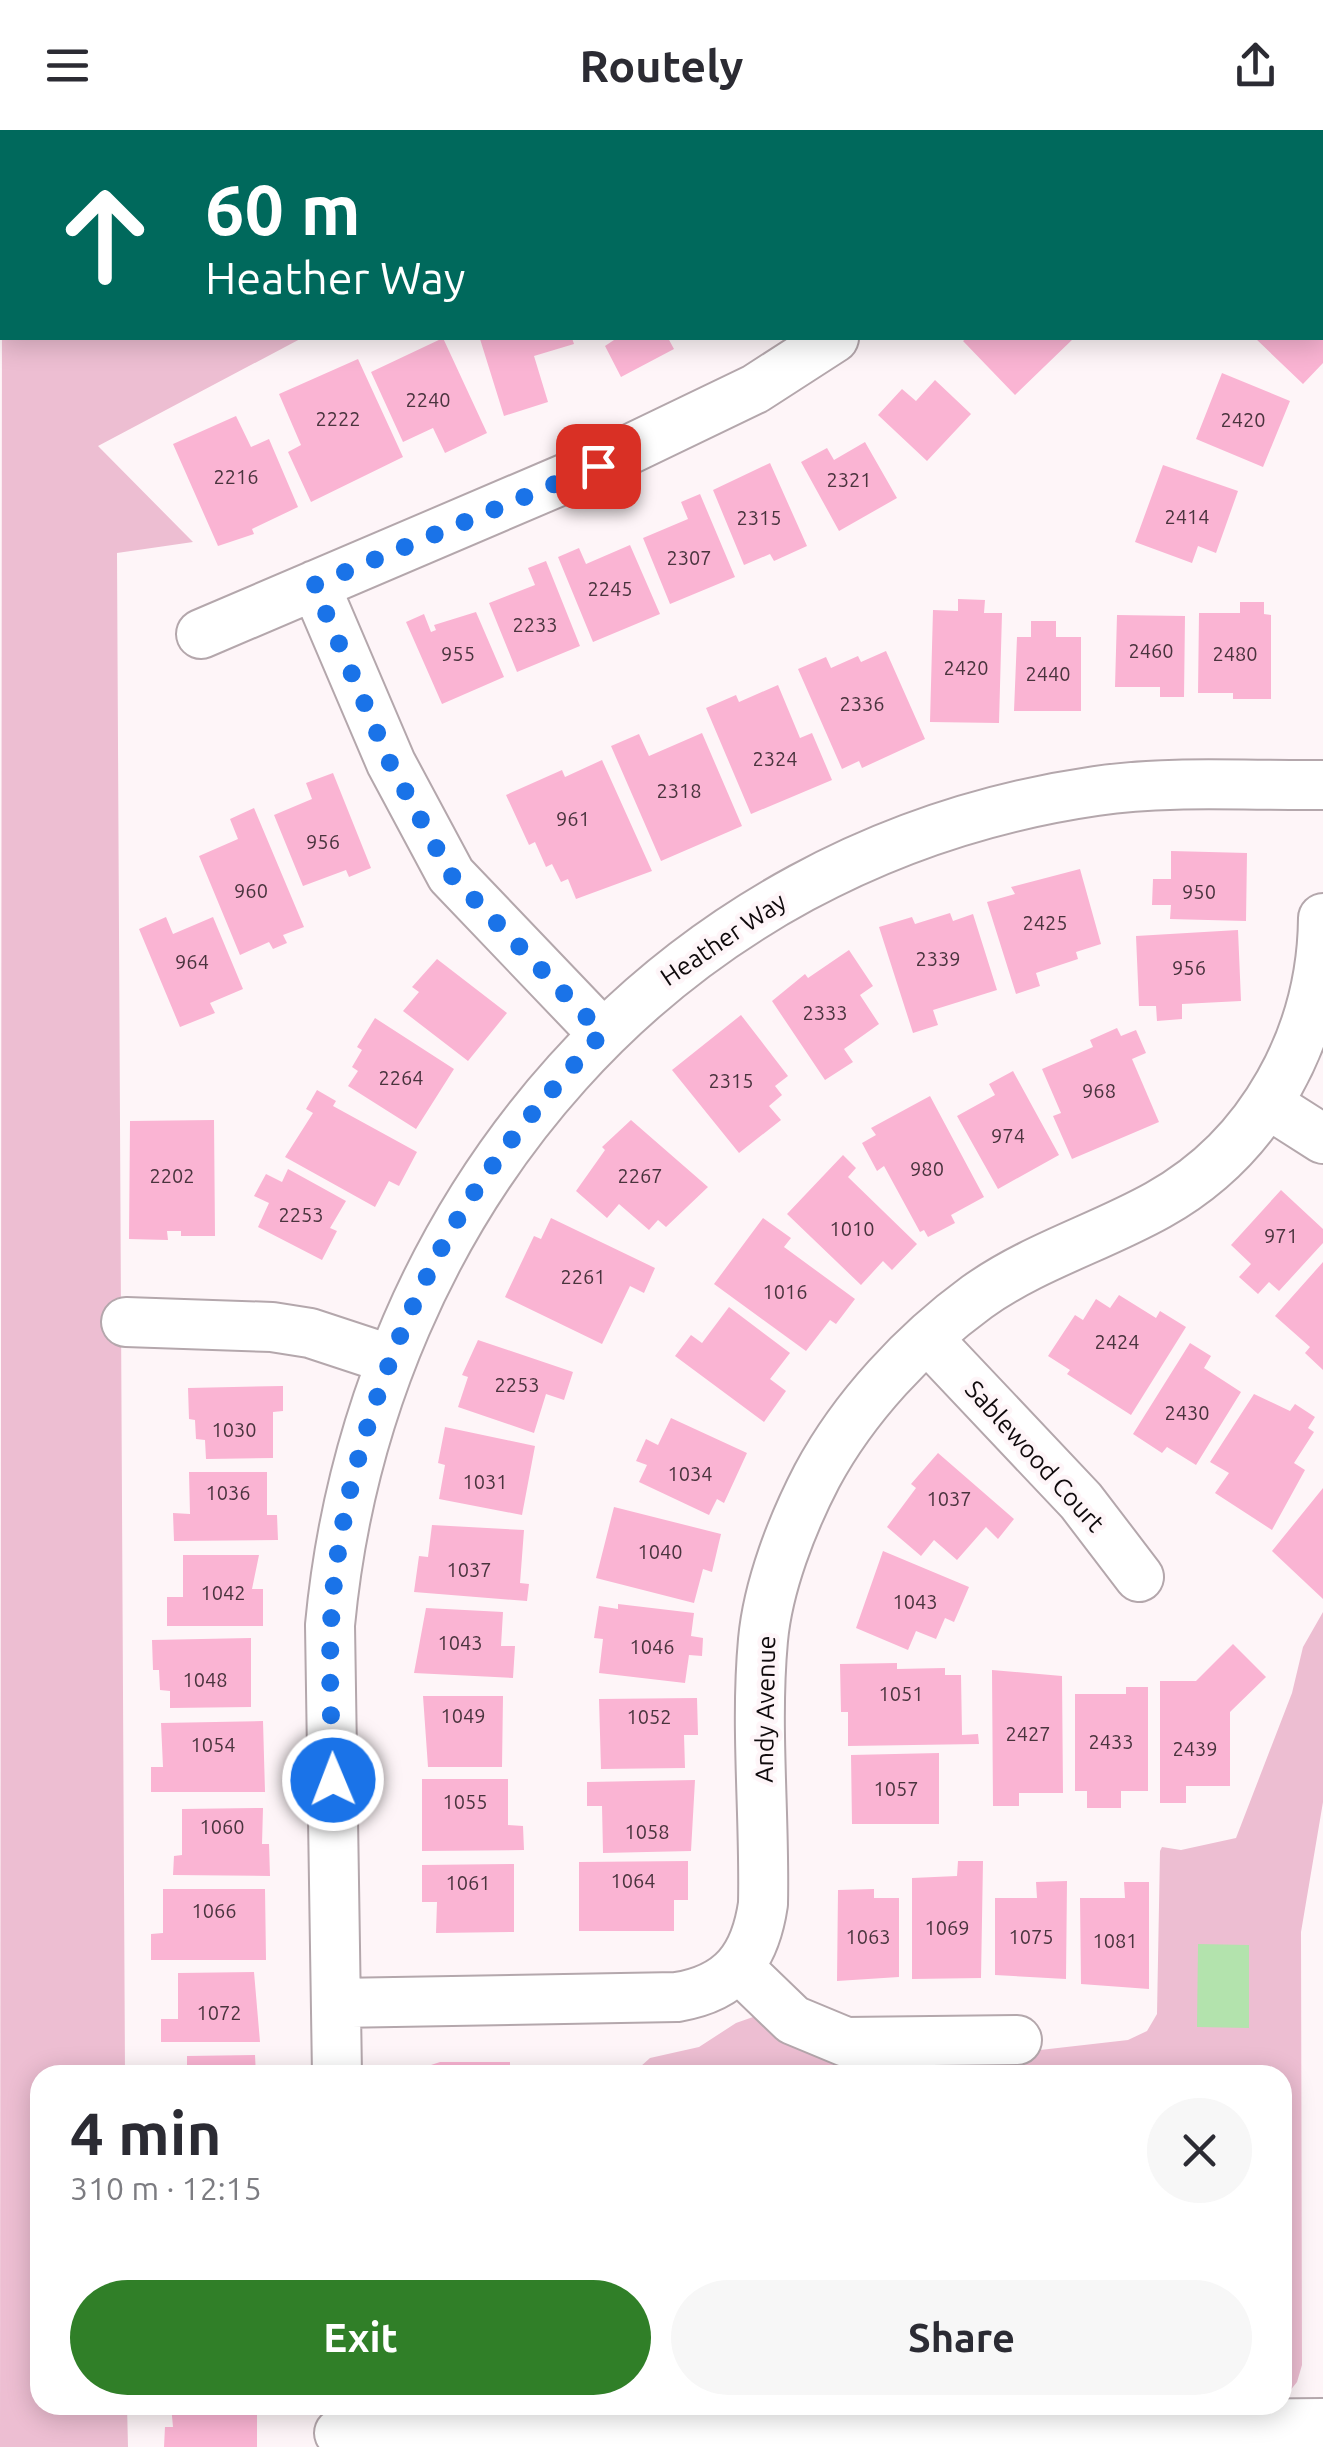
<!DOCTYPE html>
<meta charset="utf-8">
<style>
:root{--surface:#fff;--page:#f7f7f7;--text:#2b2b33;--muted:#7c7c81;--accent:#307f28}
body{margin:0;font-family:Ubuntu,sans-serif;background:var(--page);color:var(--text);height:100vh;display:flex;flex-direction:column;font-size:38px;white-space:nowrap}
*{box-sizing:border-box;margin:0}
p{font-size:32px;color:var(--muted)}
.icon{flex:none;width:55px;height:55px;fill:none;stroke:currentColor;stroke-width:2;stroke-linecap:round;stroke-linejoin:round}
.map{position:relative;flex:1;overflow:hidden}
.side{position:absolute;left:30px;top:1935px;width:1262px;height:350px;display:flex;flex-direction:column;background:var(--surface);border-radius:30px;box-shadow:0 5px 25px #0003}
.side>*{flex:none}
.hud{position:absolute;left:0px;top:0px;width:1325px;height:210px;box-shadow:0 5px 25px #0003;background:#00695c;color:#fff;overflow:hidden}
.pin{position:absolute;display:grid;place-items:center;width:85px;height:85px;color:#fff;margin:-42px;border-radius:20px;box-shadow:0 5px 15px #0006}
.me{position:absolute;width:110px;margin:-55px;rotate:359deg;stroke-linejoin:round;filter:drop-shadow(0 0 8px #0008)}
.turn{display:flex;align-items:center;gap:35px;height:210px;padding:0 40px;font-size:45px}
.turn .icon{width:130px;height:130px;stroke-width:2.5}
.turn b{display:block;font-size:70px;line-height:85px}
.round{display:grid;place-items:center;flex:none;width:105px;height:105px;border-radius:52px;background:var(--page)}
.summary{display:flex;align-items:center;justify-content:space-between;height:170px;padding:0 40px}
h1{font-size:60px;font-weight:700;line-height:75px}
.cta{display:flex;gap:20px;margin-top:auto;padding:20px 40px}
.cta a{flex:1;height:115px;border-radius:60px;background:var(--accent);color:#fff;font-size:40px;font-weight:700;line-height:115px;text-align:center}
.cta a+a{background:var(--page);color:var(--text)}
header{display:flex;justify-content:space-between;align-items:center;height:130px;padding:0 40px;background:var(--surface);font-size:45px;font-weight:700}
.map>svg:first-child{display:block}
.green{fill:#edbed2}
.water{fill:#b3e3ad}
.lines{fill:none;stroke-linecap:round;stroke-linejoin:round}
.stream{stroke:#b3e3ad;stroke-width:11}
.building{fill:#fab4d3}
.minor-casing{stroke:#b4a7ac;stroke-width:52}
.minor{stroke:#fff;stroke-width:48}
.route{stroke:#1a73e8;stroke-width:18;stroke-dasharray:0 32.4}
.labels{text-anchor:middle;stroke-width:9;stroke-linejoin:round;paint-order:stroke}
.number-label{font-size:20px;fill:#4a343e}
.street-label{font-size:25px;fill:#0f0a0c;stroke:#fef5f8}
</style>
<header><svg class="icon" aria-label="menu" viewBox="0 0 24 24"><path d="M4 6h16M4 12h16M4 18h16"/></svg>Routely<svg class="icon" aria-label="share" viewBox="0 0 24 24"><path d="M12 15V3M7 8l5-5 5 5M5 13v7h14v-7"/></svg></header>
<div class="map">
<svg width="1323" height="2317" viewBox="0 0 1323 2317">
<rect width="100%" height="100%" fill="#fef5f8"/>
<path class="green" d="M103 0H280L281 2H101Z
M2 154V208H302L98 316 193 412 117 423 125 1945H40V2275H127L128 2317H0Z
M1323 1482V1672L1301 1802 1302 2235 1297 2252 1285 2267 1282 1945H631L650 1928 699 1917 736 1893 753 1887H778L1005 1924 1128 1910 1147 1901 1157 1884 1160 1721 1162 1717 1181 1720 1236 1708 1292 1563 1303 1517Z"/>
<path class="water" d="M1198 1814 1249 1815V1898L1197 1897Z"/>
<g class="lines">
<path class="stream" d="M115 2 117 0
M0 186 2 182"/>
</g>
<path class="building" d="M443 208 487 303 445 323 433 298 403 312 371 242Z
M572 208 574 214 534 226 548 272 504 286 480 209Z
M668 208 674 219 621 247 605 216 617 208Z
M967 208H1074L1015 265 963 211Z
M1255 208H1323V233L1303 254Z
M358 229 403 327 311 372 288 322 301 315 279 264Z
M1222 243 1290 271 1263 337 1196 309Z
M935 250 971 284 927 331 878 285 902 259 916 271Z
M236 286 251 317 269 309 298 377 252 399 254 404 218 416 173 314Z
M865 312 897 368 839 401 801 332 827 318 834 330Z
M770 333 807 416 774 431 770 424 744 435 713 360Z
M1163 335 1238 361 1216 423 1198 416 1192 433 1135 412Z
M700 364 735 447 670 474 643 408 688 389 681 372Z
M630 415 660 484 593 512 558 427 579 418 586 434Z
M546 431 580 516 517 542 489 473 535 455 528 438Z
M958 469 985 470 984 483H1002L999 593 930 592 933 480 958 481Z
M1240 472H1264V484L1271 485V569H1233V563H1198L1199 483H1240Z
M476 482 504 547 442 574 406 492 424 484 431 502 436 500 434 495Z
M1117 485 1185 486 1184 567H1160V557H1115Z
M1031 491H1056V507H1081V581H1014L1017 507H1031Z
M886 521 925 609 862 638 859 631 842 639 798 539 826 527 831 538 858 526 861 532Z
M778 555 800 608 812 603 832 650 751 684 706 578 736 565 739 572Z
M702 603 742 696 661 731 611 616 639 604 649 626Z
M602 630 652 741 576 769 568 749 561 752 552 734 546 737 535 712 529 715 506 665 562 640 565 647Z
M333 643 371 738 349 747 346 740 303 756 274 685 312 669 306 653Z
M254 678 304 797 283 805 287 813 273 819 269 812 240 825 199 726 238 709 230 689Z
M1171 721 1247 723 1246 791 1170 789 1171 775H1152L1153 749H1171Z
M1080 739 1101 814 1076 822 1078 829 1036 843 1040 856 1016 864 987 772 1015 764 1011 757Z
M950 783 953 791 973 784 997 860 933 880 938 895 913 903 879 797 912 787 915 794Z
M166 787 173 804 213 787 243 859 210 873 215 883 180 897 139 799Z
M1238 800 1241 871 1182 874V889L1157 891 1156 876H1139L1136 806Z
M849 820 873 856 860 865 879 894 844 919 853 932 825 950 772 871 805 844 808 848Z
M437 829 507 883 468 931 403 881 419 862 412 857Z
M741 885 788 946 775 956 782 965 769 976 781 990 739 1023 672 940Z
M375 888 454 939 416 999 348 956 358 941 352 937 362 920 357 917Z
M1117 898 1121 906 1136 900 1146 923 1132 929 1159 992 1072 1029 1053 986 1061 983 1042 939 1093 917 1090 910Z
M1013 941 1059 1025 998 1059 957 986 995 965 989 954Z
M317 960 336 971 333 976 417 1022 399 1056 389 1051 375 1077 285 1027 313 983 306 979Z
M930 966 984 1067 951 1085 955 1093 928 1107 924 1100 920 1102 884 1036 877 1041 862 1013 876 1005 871 998Z
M214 990 215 1106H181V1101H167L168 1110 129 1109 130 991Z
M631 990 708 1057 666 1097 658 1090 649 1100 619 1074 607 1088 576 1061 605 1020 602 1017Z
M843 1025 856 1038 848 1047 917 1114 892 1140 883 1131 861 1155 787 1084Z
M288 1039 346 1071 330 1098 337 1101 322 1130 258 1097 269 1073 254 1066 266 1044 282 1052Z
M1281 1060 1323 1099V1113L1279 1161 1269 1152 1258 1164 1239 1147 1251 1134 1231 1115Z
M551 1088 655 1138 644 1163 630 1156 602 1214 505 1167 534 1106 541 1109Z
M763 1088 791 1108 784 1117 855 1169 836 1194 830 1190 806 1221 714 1154Z
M1323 1132V1240L1305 1223 1310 1217 1275 1186Z
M1119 1165 1156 1188 1160 1181 1186 1197 1131 1285 1067 1244 1070 1240 1048 1226 1075 1185 1083 1190 1096 1169 1110 1178Z
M729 1177 790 1223 770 1249 786 1261 764 1292 675 1226 691 1205 702 1213Z
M478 1210 573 1242 564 1270 546 1264 534 1303 458 1277 468 1247 462 1245Z
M1190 1213 1211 1226 1204 1238 1241 1262 1196 1335 1167 1317 1162 1323 1133 1304Z
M283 1256V1281L273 1282V1328L206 1329 205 1310 196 1309 195 1290 189 1289 188 1258Z
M1254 1264 1290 1281 1295 1274 1315 1287 1308 1298 1314 1302 1294 1333 1305 1340 1272 1400 1215 1363 1229 1343 1210 1332Z
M671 1288 747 1323 724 1373 717 1369 709 1385 639 1352 647 1335 636 1331 646 1309 658 1315Z
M445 1297 535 1316 522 1385 439 1369 445 1335 438 1333Z
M938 1323 1014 1389 998 1409 986 1397 957 1430 934 1410 921 1426 887 1397 916 1358 911 1354Z
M189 1342H267V1385H277L278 1410 174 1411 173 1383 190 1384Z
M1323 1358V1469L1272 1421Z
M614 1377 721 1404 712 1442 703 1439 694 1473 596 1448Z
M432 1395 524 1400 520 1453 529 1454 527 1471 414 1462 419 1426 428 1427Z
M883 1421 969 1457 954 1492 945 1488 936 1509 916 1501 908 1520 856 1498Z
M183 1425H259L252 1459H263V1496H167V1467H183Z
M618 1474 694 1483 691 1506 703 1508 702 1526 689 1525 685 1553 599 1543 603 1509 594 1508 599 1476 618 1479Z
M426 1478 503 1482 501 1516H515L513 1548 414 1543Z
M251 1508V1577L170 1578V1561L160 1560 159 1540H153L152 1510Z
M1233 1514 1266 1547 1230 1582V1656H1186V1673H1160V1551H1196Z
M897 1533V1539L945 1538V1545H961L962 1605 978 1604 979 1614 848 1616V1582H841L840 1534Z
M992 1540 1062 1546 1063 1663H1019V1676H993Z
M1126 1557H1148V1661H1121V1678H1087V1661H1075V1564H1126Z
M423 1566H503L502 1637H428Z
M697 1568 698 1605H684L685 1638 601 1639 599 1569Z
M263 1591 265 1662H151V1637H163L161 1593Z
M939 1623V1694H852L851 1625Z
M422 1649H508V1695L523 1696 524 1720 422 1721Z
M695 1650 691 1721 603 1723 602 1676H587V1652Z
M263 1678 262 1714H269L270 1746 173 1745 174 1726 182 1725V1679Z
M688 1731V1770H674V1801H579V1732Z
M958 1731H983L981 1848 912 1849V1748L957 1746Z
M514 1734V1802L436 1803 437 1772H422V1735Z
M1067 1751 1066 1849 995 1845V1768H1037L1036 1752Z
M1124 1752H1149V1859L1081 1854 1080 1768H1125Z
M163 1759H265L266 1830H151V1804L163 1803Z
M874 1759V1768H899V1847L837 1851 838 1760Z
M254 1842 260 1912H161V1889H178V1843Z
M255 1925 256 1945H187V1926Z
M440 1932H510V1945H428V1936Z
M171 2275H257V2317H164L165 2297H173Z"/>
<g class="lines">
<g class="minor-casing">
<path id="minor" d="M1034 2 1036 0
M315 455 391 633 451 745 602 903
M201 504 597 335 755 259 834 208
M1268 974 1323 1009
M126 1192 272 1197 310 1203 392 1230
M927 1208 1081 1371 1139 1447
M738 1837 793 1890 846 1912 1017 1910
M337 1873 677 1867C732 1858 755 1828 763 1774 765 1687 755 1597 763 1510 768 1456 792 1394 817 1346 854 1277 914 1213 977 1167 1033 1127 1099 1108 1158 1075 1262 1017 1322 905 1323 788
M337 1945 330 1495C370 1072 668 723 1096 661 1170 650 1249 656 1323 655
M339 2303 1323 2293"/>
</g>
<use href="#minor" class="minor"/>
</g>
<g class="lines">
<path class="route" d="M333 1650C331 1577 326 1503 337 1430 354 1305 416 1141 491 1038 524 990 564 947 602 903L451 745 390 633 314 455 598 336"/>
</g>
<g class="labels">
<g class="number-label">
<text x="428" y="277">2240</text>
<text x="338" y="296">2222</text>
<text x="1243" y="297">2420</text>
<text x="236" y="354">2216</text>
<text x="849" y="357">2321</text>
<text x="1187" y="394">2414</text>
<text x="759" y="395">2315</text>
<text x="689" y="435">2307</text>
<text x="610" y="466">2245</text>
<text x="535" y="502">2233</text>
<text x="1151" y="528">2460</text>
<text x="458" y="531">955</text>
<text x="1235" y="531">2480</text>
<text x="966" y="545">2420</text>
<text x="1048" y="551">2440</text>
<text x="862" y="581">2336</text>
<text x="775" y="636">2324</text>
<text x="679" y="668">2318</text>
<text x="573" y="696">961</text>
<text x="323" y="719">956</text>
<text x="251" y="768">960</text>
<text x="1199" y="769">950</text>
<text x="1045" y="800">2425</text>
<text x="938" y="836">2339</text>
<text x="192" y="839">964</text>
<text x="1189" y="845">956</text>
<text x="825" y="890">2333</text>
<text x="401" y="955">2264</text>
<text x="731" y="958">2315</text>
<text x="1099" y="968">968</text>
<text x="1008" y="1013">974</text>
<text x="927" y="1046">980</text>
<text x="172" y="1053">2202</text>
<text x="640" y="1053">2267</text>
<text x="301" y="1092">2253</text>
<text x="852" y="1106">1010</text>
<text x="1281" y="1113">971</text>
<text x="583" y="1154">2261</text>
<text x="785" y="1169">1016</text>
<text x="1117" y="1219">2424</text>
<text x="517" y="1262">2253</text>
<text x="1187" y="1290">2430</text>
<text x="234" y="1307">1030</text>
<text x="690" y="1351">1034</text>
<text x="485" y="1359">1031</text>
<text x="228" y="1370">1036</text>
<text x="949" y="1376">1037</text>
<text x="660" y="1429">1040</text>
<text x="469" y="1447">1037</text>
<text x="223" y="1470">1042</text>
<text x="915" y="1479">1043</text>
<text x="460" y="1520">1043</text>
<text x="652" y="1524">1046</text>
<text x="205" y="1557">1048</text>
<text x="901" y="1571">1051</text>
<text x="463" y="1593">1049</text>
<text x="649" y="1594">1052</text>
<text x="1028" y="1611">2427</text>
<text x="1111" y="1619">2433</text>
<text x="213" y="1622">1054</text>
<text x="1195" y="1626">2439</text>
<text x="896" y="1666">1057</text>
<text x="465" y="1679">1055</text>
<text x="222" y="1704">1060</text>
<text x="647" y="1709">1058</text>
<text x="633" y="1758">1064</text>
<text x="468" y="1760">1061</text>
<text x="214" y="1788">1066</text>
<text x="947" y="1805">1069</text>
<text x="868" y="1814">1063</text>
<text x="1031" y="1814">1075</text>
<text x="1115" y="1818">1081</text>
<text x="219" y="1890">1072</text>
</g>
<g class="street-label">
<text transform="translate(723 809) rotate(-34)" y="9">Heather Way</text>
<text transform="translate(1035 1326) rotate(48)" y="9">Sablewood Court</text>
<text transform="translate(765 1579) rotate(-89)" y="9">Andy Avenue</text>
</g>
</g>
</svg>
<div class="pin" style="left:598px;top:336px;background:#d93025"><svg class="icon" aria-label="arrive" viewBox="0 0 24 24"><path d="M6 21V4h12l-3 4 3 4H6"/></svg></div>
<svg class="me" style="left:333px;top:1650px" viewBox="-20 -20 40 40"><circle r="17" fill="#1a73e8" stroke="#fff" stroke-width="3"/><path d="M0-11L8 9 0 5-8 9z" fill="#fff"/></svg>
<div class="hud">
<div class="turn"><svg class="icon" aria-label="ahead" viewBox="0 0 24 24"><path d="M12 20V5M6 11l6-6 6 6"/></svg><div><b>60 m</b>Heather Way</div></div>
</div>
<section class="side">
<div class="summary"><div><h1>4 min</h1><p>310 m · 12:15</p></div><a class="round"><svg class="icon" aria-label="close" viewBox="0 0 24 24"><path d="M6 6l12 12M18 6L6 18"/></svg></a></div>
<div class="cta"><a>Exit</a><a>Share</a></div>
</section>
</div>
